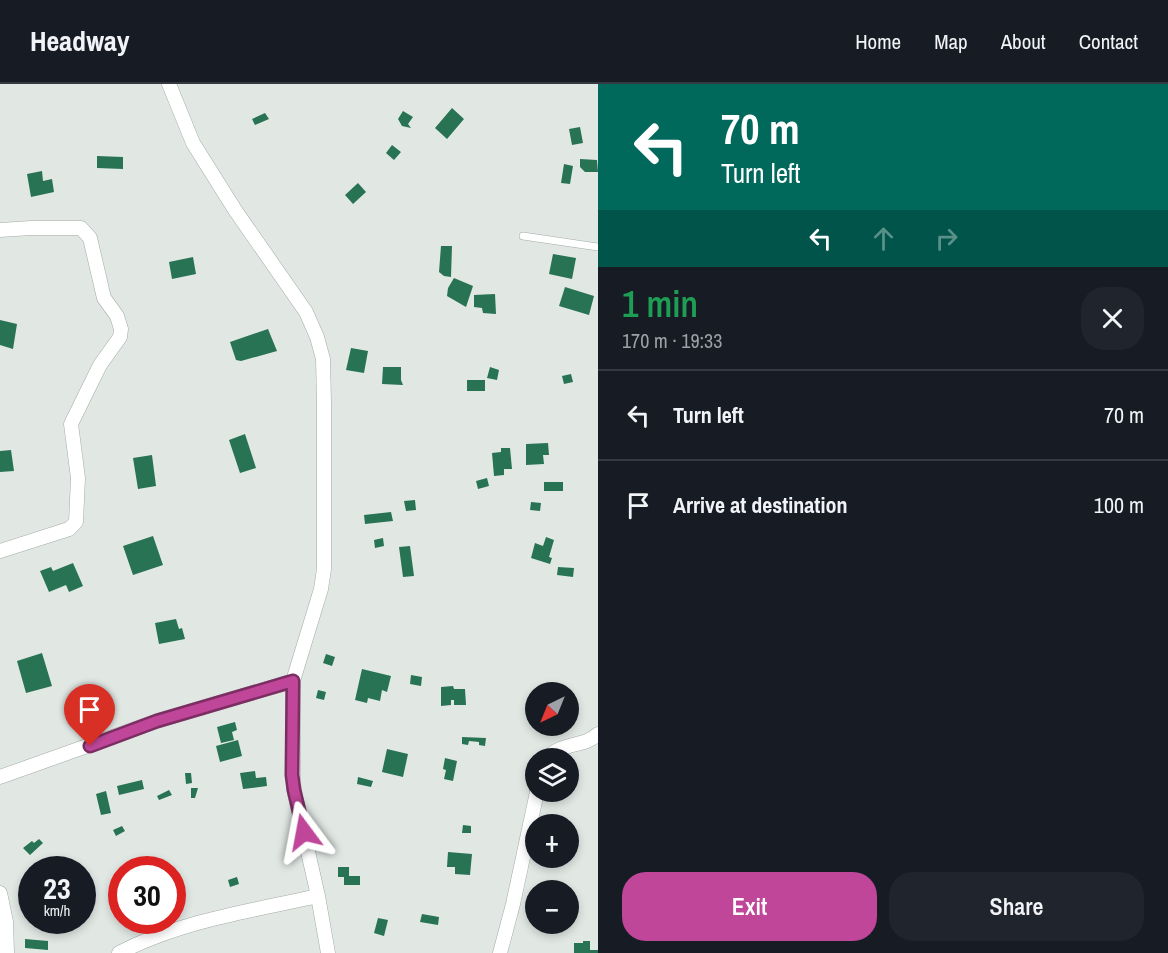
<!DOCTYPE html>
<meta charset="utf-8">
<style>
:root{--surface:#171b24;--page:#20242c;--text:#f1f3f6;--muted:#9ea1a6;--line:#363941;--accent:#bf4699}
body{margin:0;font-family:"Archivo Narrow",sans-serif;background:var(--page);color:var(--text);height:100vh;display:flex;flex-direction:column;font-size:22px;white-space:nowrap}
*{box-sizing:border-box;margin:0}
p{font-size:20px;color:var(--muted)}
.icon{flex:none;width:33px;height:33px;fill:none;stroke:currentColor;stroke-width:2;stroke-linecap:round;stroke-linejoin:round}
.map{position:relative;flex:1;overflow:hidden}
.sheet{display:flex;flex-direction:column;background:var(--surface);width:570px}
.sheet>*{flex:none}
.banner{background:#00695c;color:#fff;overflow:hidden}
.needle{width:39px;rotate:223deg}
.tools{position:absolute;left:525px;top:598px;display:grid;gap:12px}
.tools a{display:grid;place-items:center;width:54px;height:54px;border-radius:50%;background:var(--surface);box-shadow:0 3px 9px #0003;font-size:30px}
.speed{position:absolute;left:18px;top:772px;display:flex;gap:12px;font-size:30px;font-weight:700;text-align:center}
.speed>*{display:grid;place-content:center;width:78px;height:78px;border-radius:50%;background:var(--surface);box-shadow:0 3px 9px #0003;line-height:1}
.speed small{font-size:15px;font-weight:400}
.speed .limit{border:9px solid #d22;background:#fff;color:#111}
.pin{position:absolute;display:grid;place-items:center;width:51px;height:51px;color:#fff;margin:-62px -26px;border-radius:50% 50% 50% 0;rotate:-45deg;box-shadow:0 0 6px #0007}
.pin .icon{rotate:45deg}
.me{position:absolute;width:66px;margin:-33px;rotate:347deg;stroke-linejoin:round;filter:drop-shadow(0 0 4px #0008)}
.turn{display:flex;align-items:center;gap:21px;height:126px;padding:0 24px;font-size:27px}
.turn .icon{width:78px;height:78px;stroke-width:2.5}
.turn b{display:block;font-size:42px;line-height:51px}
.lanes{display:flex;align-items:center;height:57px;padding:0 24px;background:#0003;justify-content:center;gap:30px;direction:ltr}
.lanes .off{opacity:.35}
.round{display:grid;place-items:center;flex:none;width:63px;height:63px;border-radius:24px;background:var(--page)}
.head{display:flex;align-items:center;justify-content:space-between;height:102px;padding:0 24px}
h1{font-size:36px;font-weight:600;line-height:45px;color:#1e9e55}
.button{display:flex;gap:12px;margin-top:auto;padding:12px 24px}
.button a{flex:1;height:69px;border-radius:24px;background:var(--accent);color:#fff;font-size:24px;font-weight:600;line-height:69px;text-align:center}
.button a+a{background:var(--page);color:var(--text)}
ul{padding:0;list-style:none}
li{display:flex;align-items:center;gap:18px;height:90px;padding:0 24px;border-top:2px solid var(--line)}
li div{flex:1}
li b{display:block;font-size:22px}
li em{font-style:normal}
header{display:flex;align-items:center;gap:36px;box-sizing:border-box;height:84px;padding:0 30px;background:var(--surface);border-bottom:2px solid var(--line)}
header strong{font-size:28px}
nav{display:flex;gap:33px;margin-inline-start:auto;font-size:21px}
main{display:flex;flex:1;min-height:0}
.map>svg:first-child{display:block}
.building{fill:#277353}
.lines{fill:none;stroke-linecap:round;stroke-linejoin:round}
.service-casing{stroke:#a3aaa6;stroke-width:8}
.minor-casing{stroke:#a3aaa6;stroke-width:15}
.service{stroke:#fff;stroke-width:7}
.minor{stroke:#fff;stroke-width:14}
.route-casing{stroke:#7c2e63;stroke-width:15}
.route{stroke:#bf4699;stroke-width:10}
</style>
<header>
<strong>Headway</strong>
<nav><a>Home</a><a>Map</a><a>About</a><a>Contact</a></nav>
</header>
<main>
<div class="map">
<svg width="598" height="869" viewBox="0 0 598 869">
<rect width="100%" height="100%" fill="#e1e8e4"/>
<path class="building" d="M452 24 464 35 447 55 435 44Z
M403 27 413 33 408 40 411 44 402 42 398 35Z
M265 29 269 35 255 41 252 35Z
M580 43 583 59 572 61 569 45Z
M392 61 401 68 394 76 386 69Z
M97 72 123 73V85L97 84Z
M580 75 597 76 598 88H585L580 83Z
M564 80 573 82 570 100 561 99Z
M42 87 43 97 52 95 54 108 31 113 27 90Z
M358 99 366 108 353 120 345 111Z
M441 162H452L451 193 444 192 439 188Z
M553 170 576 174 572 195 549 190Z
M193 173 196 190 172 195 169 178Z
M454 194 473 202 466 223 447 212 448 204Z
M565 203 594 212 589 231 559 222Z
M495 210 496 230 483 229 482 224 474 223V211Z
M0 236 17 240 13 265 0 261Z
M268 245 277 267 241 277 236 276 230 258Z
M351 264 368 267 364 289 346 286Z
M383 283H401V296L403 301 382 300Z
M490 283 499 286 497 296 487 294Z
M571 290 573 298 564 300 562 292Z
M467 296H485V307H467Z
M245 350 256 384 240 389 229 356Z
M548 359 549 371H543L544 380 526 381V360Z
M501 364H510L512 385H504V391L494 392 492 369 501 368Z
M11 366 14 387 0 388V367Z
M152 371 156 402 138 405 133 374Z
M487 394 489 402 478 405 476 397Z
M544 398H563V407H544Z
M415 416 416 426 406 427 404 417Z
M531 418 541 419 540 427 530 426Z
M391 428 393 437 365 440 364 431Z
M153 452 163 481 133 491 123 462Z
M546 453 554 456 549 473 552 474 550 480 531 474 535 459 543 462Z
M383 454 384 462 375 464 374 456Z
M410 462 414 492 403 493 399 463Z
M73 479 83 502 69 508 66 501 49 508 40 487 51 483 53 487Z
M558 483 574 484 573 493 557 491Z
M176 535 179 545 182 544 185 555 159 560 155 539Z
M42 569 52 602 26 609 17 577Z
M326 570 335 573 332 582 323 579Z
M362 585 391 592 387 608 382 606 380 617 368 614 367 619 355 616Z
M411 591 422 593 421 602 410 600Z
M453 602 454 605H465L466 621H454V616H451V621L441 622V603Z
M318 606 326 608 324 616 316 614Z
M235 638 237 646 232 648 234 656 221 659 217 643Z
M462 653 486 654 485 662 479 661V658L469 657 468 661 462 660Z
M238 656 242 672 220 678 216 662Z
M387 665 408 670 403 693 382 688Z
M445 674 457 677 453 697 444 695 446 686 443 685Z
M255 687 256 694 266 693 267 702 243 705 240 689Z
M185 689H191L192 699 186 700Z
M358 693 373 697 371 703 357 700Z
M142 696 144 705 119 711 117 702Z
M191 704H198L195 714H191Z
M169 706 172 711 159 716 157 712Z
M106 707 111 729 101 731 96 710Z
M552 736H563V741H552Z
M463 741 471 742V749H462Z
M122 742 125 747 116 752 113 746Z
M39 755 43 759 30 771 23 764 32 757 34 759Z
M448 768 472 770 470 791 455 790V783H447Z
M338 783H349V792H360V801H344V793H338Z
M237 793 239 800 230 803 228 796Z
M422 830 439 833 438 841 420 838Z
M378 834 388 836 384 852 374 849Z
M25 855 48 857V866L25 864Z
M583 857H590V866H598V869H574V859H583Z"/>
<g class="lines">
<g class="service-casing">
<path id="service" d="M523 152 598 163"/>
</g>
<g class="minor-casing">
<path id="minor" d="M169 0 193 59 235 126 306 228 317 253 323 275 324 318V485L321 505 293 597V691L294 706 318 812 328 869
M0 146 31 144H81L90 154 104 214 117 232 121 245 120 253 100 281 71 340 78 394 76 438 69 445 0 467
M546 675C563 657 583 664 598 650
M0 693 157 637 293 597
M0 809 6 838 7 869
M119 869C180 837 251 827 318 812
M500 869 513 820 537 708"/>
</g>
<use href="#service" class="service"/>
<use href="#minor" class="minor"/>
</g>
<g class="lines">
<g class="route-casing">
<path id="route" d="M90 662 157 637 293 597 292 691 294 706 304 748"/>
</g>
<use href="#route" class="route"/>
</g>
</svg>
<div class="tools">
<a><svg class="needle" viewBox="-14 -14 28 28"><path d="M0-13l5 13h-10z" fill="#e53935"/><path d="M0 13l5-13h-10z" fill="#9ea1a6"/></svg></a>
<a><svg class="icon" aria-label="layers" viewBox="0 0 24 24"><path d="M12 4l9 5-9 5-9-5zM3 14l9 5 9-5"/></svg></a>
<a>+</a>
<a>−</a>
</div>
<div class="speed"><div>23<small>km/h</small></div><div class="limit">30</div></div>
<div class="pin" style="left:90px;top:662px;background:#d93025"><svg class="icon" aria-label="arrive" viewBox="0 0 24 24"><path d="M6 21V4h12l-3 4 3 4H6"/></svg></div>
<svg class="me" style="left:304px;top:748px" viewBox="-20 -20 40 40"><path d="M0-17L14 15 0 8-14 15z" fill="#bf4699" stroke="#fff" stroke-width="4"/></svg>
</div>
<section class="sheet">
<div class="banner">
<div class="turn"><svg class="icon" aria-label="left" viewBox="0 0 24 24"><path d="M17 20v-9H6M10 6l-5 5 5 5"/></svg><div><b>70 m</b>Turn left</div></div>
<div class="lanes"><svg class="icon" aria-label="left" viewBox="0 0 24 24"><path d="M17 20v-9H6M10 6l-5 5 5 5"/></svg><svg class="icon off" aria-label="ahead" viewBox="0 0 24 24"><path d="M12 20V5M6 11l6-6 6 6"/></svg><svg class="icon off" aria-label="right" viewBox="0 0 24 24"><path d="M7 20v-9h11M14 6l5 5-5 5"/></svg></div>
</div>
<div class="head"><div><h1>1 min</h1><p>170 m · 19:33</p></div><a class="round"><svg class="icon" aria-label="close" viewBox="0 0 24 24"><path d="M6 6l12 12M18 6L6 18"/></svg></a></div>
<ul>
<li><svg class="icon" aria-label="left" viewBox="0 0 24 24"><path d="M17 20v-9H6M10 6l-5 5 5 5"/></svg><div><b>Turn left</b></div><em>70 m</em></li>
<li><svg class="icon" aria-label="arrive" viewBox="0 0 24 24"><path d="M6 21V4h12l-3 4 3 4H6"/></svg><div><b>Arrive at destination</b></div><em>100 m</em></li>
</ul>
<div class="button"><a>Exit</a><a>Share</a></div>
</section>
</main>
